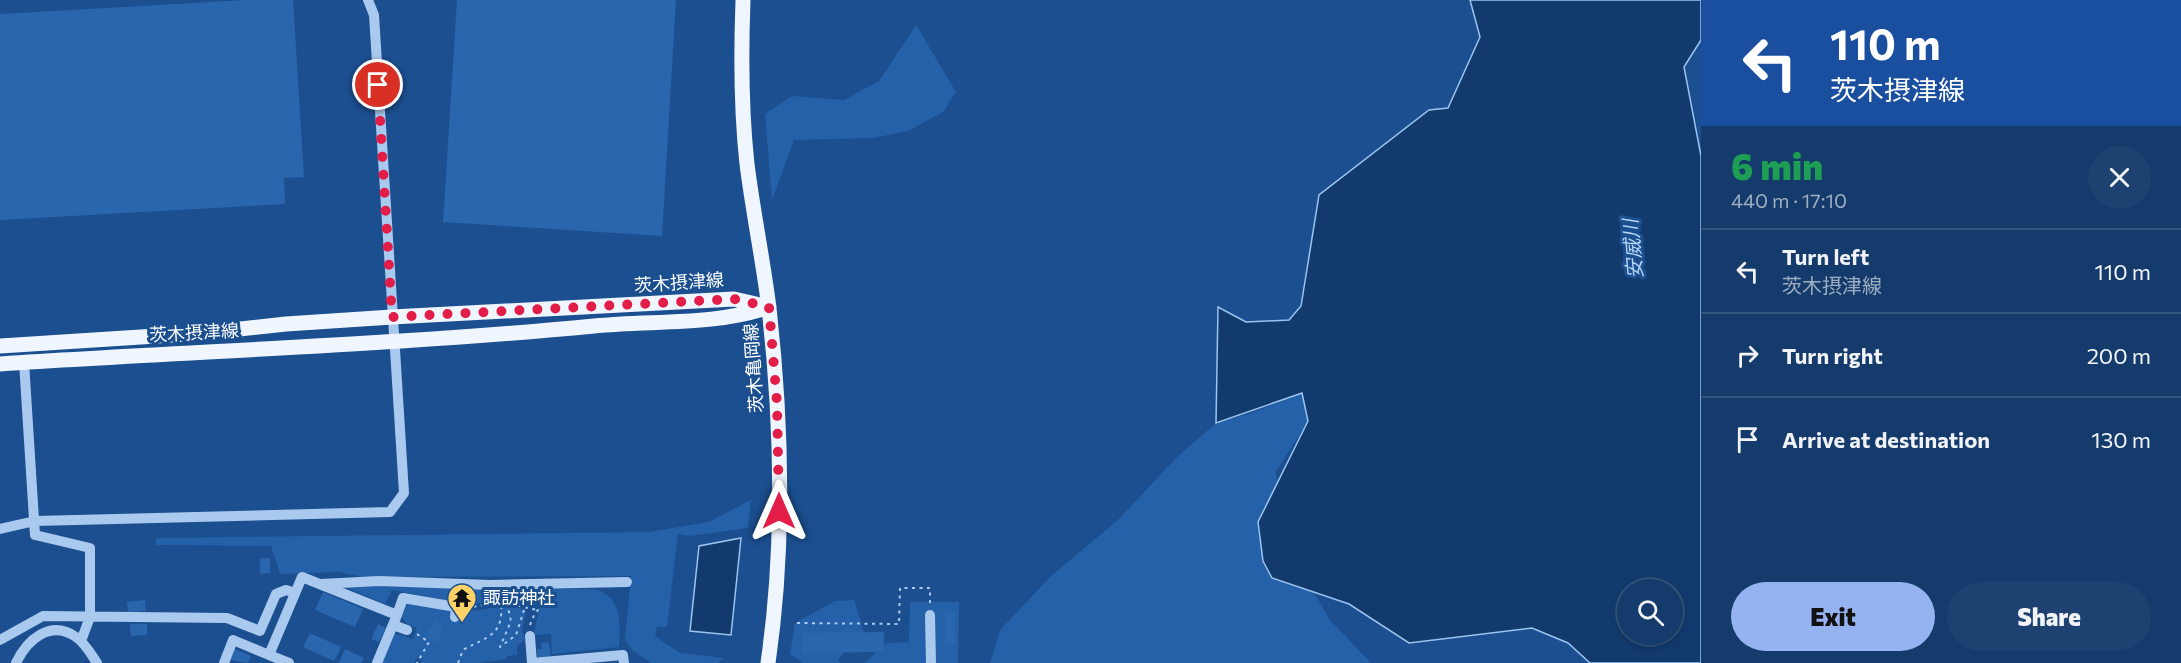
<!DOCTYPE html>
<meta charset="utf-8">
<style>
:root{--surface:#143b6b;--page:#1d4271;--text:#f1f3f6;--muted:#9dadc1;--line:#33557e;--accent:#95b2f1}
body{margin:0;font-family:Commissioner,"Noto Sans JP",sans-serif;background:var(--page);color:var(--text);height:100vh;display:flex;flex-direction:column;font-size:22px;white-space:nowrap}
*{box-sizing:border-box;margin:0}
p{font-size:20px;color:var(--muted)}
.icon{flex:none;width:33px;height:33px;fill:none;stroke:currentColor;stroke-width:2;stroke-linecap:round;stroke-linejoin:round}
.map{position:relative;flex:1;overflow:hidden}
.sheet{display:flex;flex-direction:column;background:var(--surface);width:480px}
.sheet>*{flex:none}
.banner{background:#1a4fa0;color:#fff;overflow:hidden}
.fabs{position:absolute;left:1617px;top:579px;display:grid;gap:12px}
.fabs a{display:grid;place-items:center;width:66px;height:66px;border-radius:50%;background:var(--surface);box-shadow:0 3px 9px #0003,0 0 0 2px var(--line);font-size:30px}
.pin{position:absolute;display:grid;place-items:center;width:51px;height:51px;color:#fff;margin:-26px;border:3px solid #fff;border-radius:50%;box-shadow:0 2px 6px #0007}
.me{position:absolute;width:66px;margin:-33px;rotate:0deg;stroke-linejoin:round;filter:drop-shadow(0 0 4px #0008)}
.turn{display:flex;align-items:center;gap:21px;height:126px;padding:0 30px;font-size:27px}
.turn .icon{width:78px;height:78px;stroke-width:2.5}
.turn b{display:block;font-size:42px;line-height:51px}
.round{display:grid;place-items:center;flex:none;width:63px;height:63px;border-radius:32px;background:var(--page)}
.headline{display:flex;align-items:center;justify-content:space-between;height:102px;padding:0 30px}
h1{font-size:36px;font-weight:800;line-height:45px;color:#1e9e55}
.primary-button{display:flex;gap:12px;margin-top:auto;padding:12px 30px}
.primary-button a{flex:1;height:69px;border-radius:36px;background:var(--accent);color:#111;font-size:24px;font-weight:800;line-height:69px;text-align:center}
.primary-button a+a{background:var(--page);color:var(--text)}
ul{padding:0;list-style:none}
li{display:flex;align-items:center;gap:18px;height:84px;padding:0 30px;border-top:2px solid var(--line)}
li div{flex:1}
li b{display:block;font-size:22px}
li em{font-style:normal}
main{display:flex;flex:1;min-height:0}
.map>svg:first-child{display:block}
.green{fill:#2461a8}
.water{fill:#123a6d;stroke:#9cc4f0;stroke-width:1.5;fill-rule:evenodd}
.building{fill:#2a66ad}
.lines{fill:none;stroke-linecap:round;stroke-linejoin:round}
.path{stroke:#a9c9ee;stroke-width:2;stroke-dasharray:3 4.5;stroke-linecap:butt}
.minor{stroke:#a9c9ee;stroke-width:10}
.major{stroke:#f0f6ff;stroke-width:15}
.route{stroke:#e11d48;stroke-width:10;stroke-dasharray:0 18}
.labels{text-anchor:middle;stroke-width:6;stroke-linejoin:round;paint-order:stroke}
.street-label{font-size:18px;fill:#fff;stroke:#1b4f8f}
.poi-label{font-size:18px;fill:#fff;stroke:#1b4f8f;text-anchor:start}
.water-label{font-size:20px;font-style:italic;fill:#b5d3f5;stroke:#1b4f8f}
</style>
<main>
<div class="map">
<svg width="1701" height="663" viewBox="0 0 1701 663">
<rect width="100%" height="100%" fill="#1b4f8f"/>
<path class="green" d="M916 25 956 92 943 112 908 131 873 138 794 140 772 200 765 114 792 96 844 100 879 81Z
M1303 393 1308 421 1276 472 1283 539 1330 620 1371 663H990L1000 630 1051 576 1119 519 1176 458 1216 423 1252 413Z
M751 500 748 528 690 536 678 534 667 627H657L655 636 680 653 723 658 718 663H651L632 650 625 639 631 576 362 577 339 572 280 574 271 546 156 545V538L649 532 709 522Z
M343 586 594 589C623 596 620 623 619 647L552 654 551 634 534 635 540 602 534 606 501 599 471 605 392 590 385 604Z
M854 600 864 633 838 659 841 663H803L790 654 795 623 835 601Z
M406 601 448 610 456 621 462 610C484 614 505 599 526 611L522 630 525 640 517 646V655L507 656V659L477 663H421L422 660 417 658 414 663H382L394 633 413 639 417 628 407 624 402 617Z
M910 602H959L958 663H864L888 643 909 642Z"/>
<path class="water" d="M1470 0H1701V40L1684 67 1701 156V663H1590L1568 643 1532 628 1409 643 1349 604 1272 578 1263 561 1258 522 1308 421 1302 393 1216 423 1218 307 1246 322 1289 320 1301 306 1319 195 1429 110 1448 108 1480 37ZM1628 590H1672V634H1628Z
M741 538 731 635 690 631 699 546Z"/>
<path class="building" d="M246 0H293L304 177 284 178 285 204 0 220V14Z
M457 0H676L662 236 443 222Z
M260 558H270V573L260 574Z
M323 592 363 609 355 627 315 610Z
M145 600 146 611 128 612 127 602Z
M945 612H955V645H945Z
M436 620 444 625 438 642 434 643 424 635Z
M130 624H147V635L131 636Z
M378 624 386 628 379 642 371 639Z
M884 632V652L802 653V633Z
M310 633 341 647 334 661 303 647Z
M549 642 551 658 538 660 537 649H542L541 643Z
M235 649 251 656 248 663 231 660Z
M345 649 364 658 361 663H339Z"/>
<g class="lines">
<path class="path" d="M507 603 511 621 500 647 516 635 525 607
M466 608 501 602 537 610
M797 623 899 624 900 588H930V606
M530 625 535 613 545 603
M417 634 429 642 417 663
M458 663 463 650C488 636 504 636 501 602"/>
<path class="minor" d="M24 362 35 535 90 548V617L81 641
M0 529 35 521 390 512 404 493 374 15 368 0
M321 584 379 581 490 585 627 582
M397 615 403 598 456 607 455 617
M930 615 931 663
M393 625 407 630
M530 636 532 663
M0 640 43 616 227 618 260 631 276 594 286 590 295 593
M269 655 289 663
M16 663C27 640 50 619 76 637 85 643 91 654 97 663
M224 663 233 640 269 655 302 577 397 615 377 663
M532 663 623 655 624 663"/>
<path class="major" d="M743 0C741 54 741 110 747 164 753 212 763 260 769 308 782 425 785 546 768 663
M0 346 203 333 286 324 392 317 734 299 768 307
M0 364C198 351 396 345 594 326 652 320 714 326 769 307"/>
</g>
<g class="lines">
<path class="route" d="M378 85 392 317 734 299 769 307 777 403 779 511"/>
</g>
<defs>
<g id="temple-pin" transform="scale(1.5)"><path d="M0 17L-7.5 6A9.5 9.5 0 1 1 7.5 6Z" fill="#ffd166" stroke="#1b4f8f"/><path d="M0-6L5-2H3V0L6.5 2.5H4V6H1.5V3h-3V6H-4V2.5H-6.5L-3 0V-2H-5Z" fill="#111"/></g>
</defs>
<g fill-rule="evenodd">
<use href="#temple-pin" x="462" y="598"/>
</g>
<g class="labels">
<g class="street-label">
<text transform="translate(679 283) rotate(-4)" y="6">茨木摂津線</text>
<text transform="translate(194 333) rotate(-3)" y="6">茨木摂津線</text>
<text transform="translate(754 368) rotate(-94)" y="6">茨木亀岡線</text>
</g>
<g class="poi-label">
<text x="483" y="604">諏訪神社</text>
</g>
<g class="water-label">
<text transform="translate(1633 249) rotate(-95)" y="7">安威川</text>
</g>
</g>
</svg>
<div class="fabs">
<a><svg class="icon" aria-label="search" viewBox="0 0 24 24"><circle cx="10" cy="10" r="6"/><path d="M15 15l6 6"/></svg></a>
</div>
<div class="pin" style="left:378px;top:85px;background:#d93025"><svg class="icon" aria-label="arrive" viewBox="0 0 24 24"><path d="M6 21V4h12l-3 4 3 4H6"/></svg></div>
<svg class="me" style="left:779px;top:511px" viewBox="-20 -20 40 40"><path d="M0-17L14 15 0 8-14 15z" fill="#e11d48" stroke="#fff" stroke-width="4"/></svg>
</div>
<section class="sheet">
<div class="banner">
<div class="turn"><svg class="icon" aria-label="left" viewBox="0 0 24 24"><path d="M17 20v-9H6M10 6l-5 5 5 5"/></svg><div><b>110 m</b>茨木摂津線</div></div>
</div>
<div class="headline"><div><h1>6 min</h1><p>440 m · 17:10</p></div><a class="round"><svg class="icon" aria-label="close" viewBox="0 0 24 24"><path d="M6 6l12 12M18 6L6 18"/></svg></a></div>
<ul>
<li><svg class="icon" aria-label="left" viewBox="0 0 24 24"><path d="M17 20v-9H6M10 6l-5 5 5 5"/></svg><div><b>Turn left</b><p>茨木摂津線</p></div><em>110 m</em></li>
<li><svg class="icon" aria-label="right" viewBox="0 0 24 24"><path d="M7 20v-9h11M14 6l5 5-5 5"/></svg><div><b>Turn right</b></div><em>200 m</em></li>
<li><svg class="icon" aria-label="arrive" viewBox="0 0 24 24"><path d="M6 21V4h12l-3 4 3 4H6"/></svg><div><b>Arrive at destination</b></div><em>130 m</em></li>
</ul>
<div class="primary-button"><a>Exit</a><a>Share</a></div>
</section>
</main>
